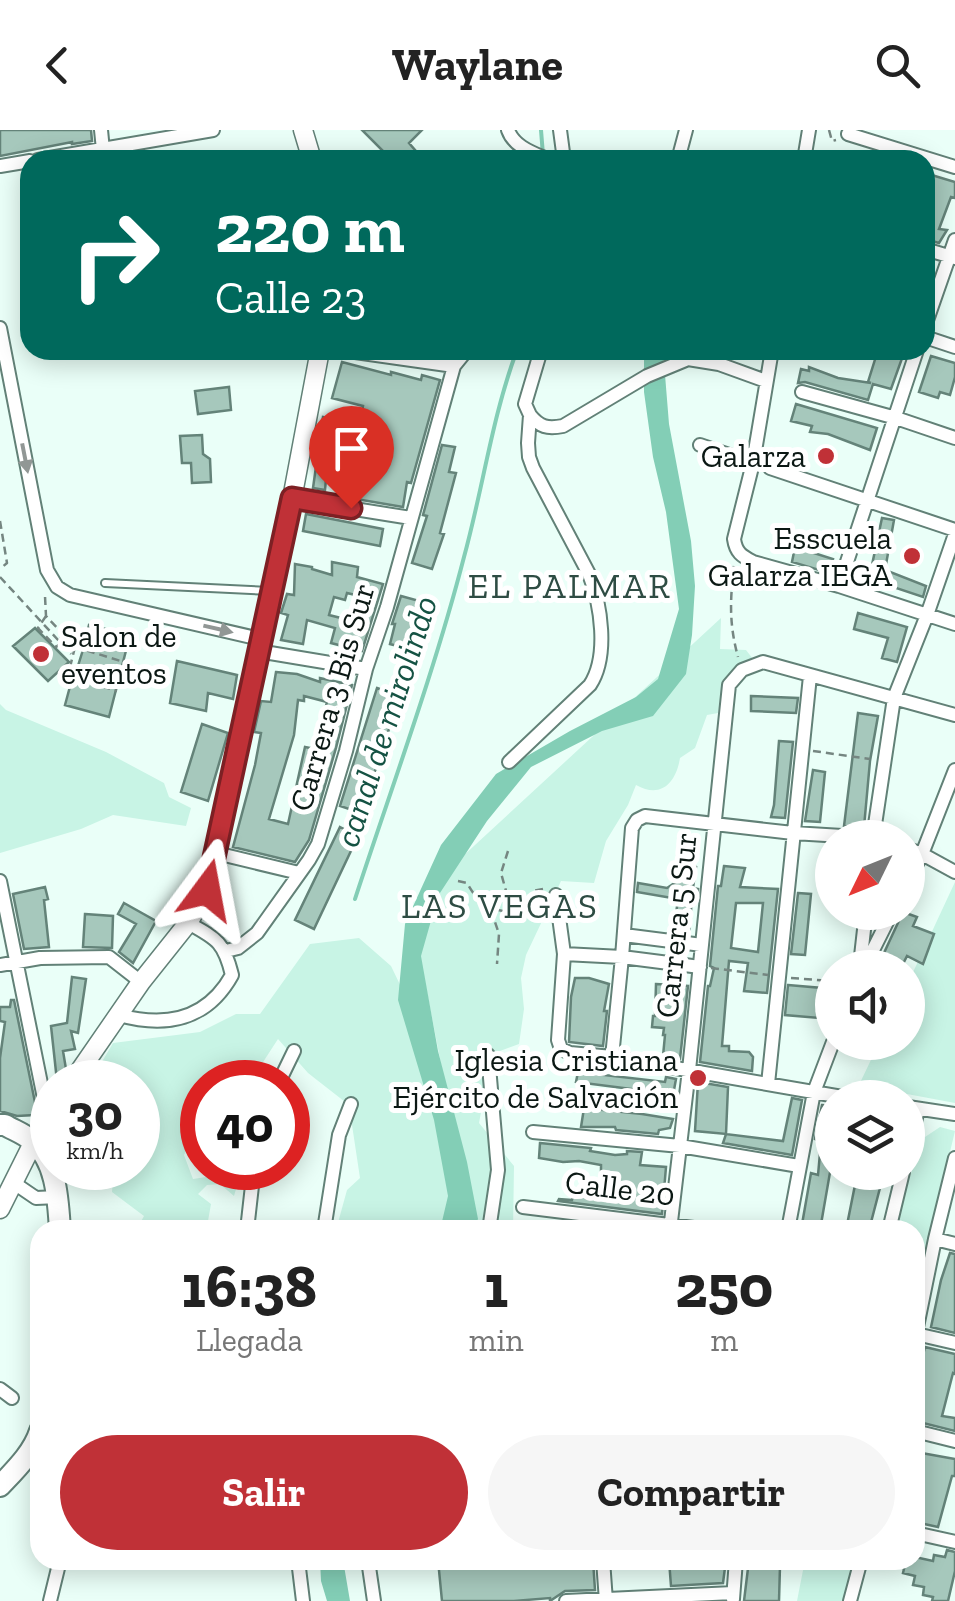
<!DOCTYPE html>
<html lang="es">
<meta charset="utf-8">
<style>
:root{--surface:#fff;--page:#f6f6f6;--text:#222;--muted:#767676;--accent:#c03137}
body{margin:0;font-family:"Zilla Slab",serif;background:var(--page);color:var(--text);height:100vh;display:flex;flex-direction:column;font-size:38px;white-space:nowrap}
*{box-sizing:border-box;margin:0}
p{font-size:32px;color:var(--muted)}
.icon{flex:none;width:55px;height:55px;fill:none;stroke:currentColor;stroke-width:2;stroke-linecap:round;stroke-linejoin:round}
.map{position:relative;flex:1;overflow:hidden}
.panel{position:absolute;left:30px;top:1090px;width:895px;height:350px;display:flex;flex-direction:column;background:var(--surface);border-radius:30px;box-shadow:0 5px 25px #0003}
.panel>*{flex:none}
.hud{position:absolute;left:20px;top:20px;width:915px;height:210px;border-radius:30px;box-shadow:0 5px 25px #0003;background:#00695c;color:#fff;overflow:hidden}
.needle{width:65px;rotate:227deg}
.controls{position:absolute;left:815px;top:690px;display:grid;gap:20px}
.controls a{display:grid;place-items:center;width:110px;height:110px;border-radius:50%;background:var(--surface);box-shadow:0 5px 25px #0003;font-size:50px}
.speed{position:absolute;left:30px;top:930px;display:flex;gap:20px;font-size:50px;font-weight:700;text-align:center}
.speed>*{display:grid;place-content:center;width:130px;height:130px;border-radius:50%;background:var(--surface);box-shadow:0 5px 25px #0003;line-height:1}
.speed small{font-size:25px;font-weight:400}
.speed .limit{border:15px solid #d22;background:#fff;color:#111}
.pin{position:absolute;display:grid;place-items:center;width:85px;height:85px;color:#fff;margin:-102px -42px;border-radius:50% 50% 50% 0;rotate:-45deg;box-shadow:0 0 10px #0007}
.pin .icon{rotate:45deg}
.me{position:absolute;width:110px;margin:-55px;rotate:13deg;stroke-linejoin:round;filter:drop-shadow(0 0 8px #0008)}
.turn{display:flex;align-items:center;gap:35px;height:210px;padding:0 30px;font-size:45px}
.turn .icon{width:130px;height:130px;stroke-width:2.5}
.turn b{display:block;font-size:70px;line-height:85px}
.eta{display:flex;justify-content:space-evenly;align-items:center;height:170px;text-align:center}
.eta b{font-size:60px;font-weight:700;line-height:70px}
.primary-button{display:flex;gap:20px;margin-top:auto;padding:20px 30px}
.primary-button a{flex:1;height:115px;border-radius:60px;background:var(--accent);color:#fff;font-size:40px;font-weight:700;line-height:115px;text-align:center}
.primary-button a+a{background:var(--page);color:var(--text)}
header{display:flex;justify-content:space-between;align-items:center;height:130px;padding:0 30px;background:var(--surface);font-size:45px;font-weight:700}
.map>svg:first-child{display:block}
.green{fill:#c8f4e5}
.water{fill:#83ceb6}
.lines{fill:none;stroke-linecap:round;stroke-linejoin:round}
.stream{stroke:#83ceb6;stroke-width:4}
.building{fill:#a6c8bc;stroke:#648379;stroke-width:2.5;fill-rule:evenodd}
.lane-casing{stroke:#628177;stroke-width:10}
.street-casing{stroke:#628177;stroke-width:16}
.secondary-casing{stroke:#628177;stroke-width:21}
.primary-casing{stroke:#628177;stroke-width:24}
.path{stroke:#758681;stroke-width:2.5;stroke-dasharray:8 5;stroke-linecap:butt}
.lane{stroke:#fff;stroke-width:6}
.street{stroke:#fff;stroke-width:12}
.secondary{stroke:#fff;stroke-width:18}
.primary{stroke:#fff;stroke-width:20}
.oneway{fill:#919795}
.route-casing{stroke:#7d2024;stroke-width:25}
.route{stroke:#c03137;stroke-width:18}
.poi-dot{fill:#c03137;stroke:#fff;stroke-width:4}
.labels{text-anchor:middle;stroke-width:10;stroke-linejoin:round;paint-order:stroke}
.poi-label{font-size:32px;fill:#0b1814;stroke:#fff;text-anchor:end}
.street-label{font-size:32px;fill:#0b1814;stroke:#fff}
.neighbourhood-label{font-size:35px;letter-spacing:2.5px;fill:#2e4c43;stroke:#fff}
.water-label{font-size:35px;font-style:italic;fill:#155243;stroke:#fff}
</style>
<header><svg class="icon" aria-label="back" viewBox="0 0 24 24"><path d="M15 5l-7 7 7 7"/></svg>Waylane<svg class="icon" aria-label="search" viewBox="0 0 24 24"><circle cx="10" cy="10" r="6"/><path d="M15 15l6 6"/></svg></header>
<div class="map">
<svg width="955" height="1471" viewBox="0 0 955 1471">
<rect width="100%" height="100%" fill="#eafff8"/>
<path class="green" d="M721 488 720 519 746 520 753 529 724 553 718 583 707 585 695 618 680 628C676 653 661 669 636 655L628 675 606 711 594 753 561 751 526 825 521 848 524 879 519 914 492 924 479 993 514 1036 513 1100H336L347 1060 360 1048 349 975 308 943 278 909 254 946 253 952H202V989L184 1025 193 1049 206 1047 203 1038H242L234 1066 220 1054 207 1055 198 1064 211 1074 208 1091 196 1093 195 1100H128L139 1095 144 1086 112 1062 114 1038H138V952H129L132 941 90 952 113 913 200 902 236 884H260L310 814 359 808 391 836 443 944 419 821 437 750Z
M0 574 6 580 106 622 164 653 169 667 191 678 186 696 113 685 81 699 0 723Z
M955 752V973L859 955 879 913 908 912V853Z
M940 997 955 1001 915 1168V1100H893L922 1009Z
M805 1430H856L847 1471H797Z"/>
<path class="water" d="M644 220H663L669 294 691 411 695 456 692 505 686 544 653 586 602 601 531 637 487 691 438 766 421 826 438 921 467 1032 478 1089 473 1100H440L448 1066 434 990 398 870 405 794 441 715 496 644 570 601 636 567 658 549 679 479 666 382 653 327 644 262Z
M320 1430H343L350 1471H327L321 1451Z"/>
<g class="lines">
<path class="stream" d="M541 0 543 25
M355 769C392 656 434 543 464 427 483 358 492 287 517 220"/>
</g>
<path class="building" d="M0 0H91L92 11 72 14V12L0 26Z
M362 0H422L409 13 415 20 405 30H374L383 21Z
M925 43 955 52V68L951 67 939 99 947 100 939 113 925 109Z
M878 220H905L891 259 873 254 868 270 805 252 798 253 801 239 809 241V237L838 248 871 253 868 252Z
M931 226 955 233V247L950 265 940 262 938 268 919 262Z
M342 232 391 245V242L421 250 422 245 440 250 411 353 407 352 403 377 356 369 357 349 376 350 382 312 345 306 344 310H339L336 329 328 327 325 360 313 358 323 287 360 294 363 276 332 268Z
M229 257 231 280 198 284 195 261Z
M796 274 877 298 870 320 828 304 810 302 812 296 791 291Z
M202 305 203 324 210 329 211 352 192 353 191 333H182L180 306Z
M442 315 455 317 449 342 456 343 440 403 444 404 432 439 412 433 427 386 423 385Z
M306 384 383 399 380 416 303 401Z
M882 388 894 390 885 440 926 456 923 467 869 449Z
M795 417 833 429 829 443 792 432Z
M332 432 358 437 357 447 383 454 362 521 331 513 335 498 307 490 303 514 281 510 288 485 281 483 287 464 294 465 295 434 312 437V439L332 445ZM347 463 368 468 361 493 329 485 334 467 345 470Z
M401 466 434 475 420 522 390 514 395 494H392Z
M858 483 907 497 897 532 882 528 888 508 854 499Z
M89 495 130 505 109 587 65 575 75 538 77 539 82 523Z
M35 498 69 532 48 551 13 516Z
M177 531 237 545 233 569 208 563 206 581 170 573Z
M276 542 297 544 320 552V548L352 555 336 618 309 710 295 732 233 717 255 635 261 603 254 602 261 571 271 572ZM304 566 327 572 315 619 305 617 288 694 269 689 294 605 298 570 304 571Z
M377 558 400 566 361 683 340 676Z
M751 566 798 568 796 583 751 581Z
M858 583 878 586 870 631 864 697 844 696Z
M202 594 228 603 208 671 181 662Z
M779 611 793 612 785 688 771 687 774 675Z
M813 640 825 642 820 692 805 691Z
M340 697 358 706 314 799 295 790Z
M681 734 696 737 693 758 698 759 697 769H692L689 803 674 799 678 769 637 762 638 753 667 758 679 750Z
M724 736 745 738 740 757 778 759 767 863 744 861 748 833 729 831 722 916H729V921L749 922 753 927 752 941 700 932 708 856H710L714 838 710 836 718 756H721ZM736 773H763L758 822 731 818Z
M45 757 48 769 44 770 49 817 24 819 13 764Z
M798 763 811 764 805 825 791 824Z
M124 773 156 791 133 833 119 822 136 794 118 784Z
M903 782 917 787 913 796 934 804 923 834 907 826 901 838H877Z
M85 784 113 786 112 818 83 817Z
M72 847 86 849 78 903 71 901 75 919 63 921 66 939 60 950 57 951 51 896 67 893Z
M575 848H589L609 854 604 881H607L603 916 569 912 571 867Z
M656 854 688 856 680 929 663 926 665 905H663L664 898 652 897 653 886H655Z
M788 855 822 858 819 888 785 885Z
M11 870H14L37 982 35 985 17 986 0 981V928L5 892 0 891V877H10Z
M578 942 665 952 666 947 676 949 674 960 647 959V961L576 952Z
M698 952 728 957 726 1004 695 1001Z
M792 968 802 970 792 1025 723 1013 726 1004 783 1011Z
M822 975 832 976V1031L820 1100H801L811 1043 818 1045 821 1012 815 1009Z
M584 978 642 984 673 989 670 998 659 1000 658 1004 616 1000 615 997H581Z
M540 1013 591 1018 590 1021 615 1025 627 1024V1021L642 1022 640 1035 666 1037 662 1084 558 1071 559 1069 572 1070 574 1062 601 1066V1035L579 1031 563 1032 539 1028Z
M856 1050 881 1054 869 1100H846Z
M950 1123 955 1124V1203L931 1197 941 1150Z
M925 1217 955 1224V1244L953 1243 942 1286 955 1288V1301L915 1291V1257Z
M916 1322 955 1329V1346H952L938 1397 915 1392Z
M947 1420 955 1422V1441L948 1471H932L933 1467 923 1465 924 1457 913 1455 915 1446 903 1443 906 1430H915V1427L933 1431 934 1425 945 1427Z
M438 1430H593L595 1460 565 1461 550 1471V1468L514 1471H442Z
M669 1430H726L723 1453 671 1456Z
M749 1430H765L763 1435 780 1436 779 1471H744Z"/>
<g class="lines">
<g class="lane-casing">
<path id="lane" d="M105 453 270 461"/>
</g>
<g class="street-casing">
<path id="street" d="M101 0 103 20
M508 0C514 17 533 23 549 30
M560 0 564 30
M848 4 955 37
M38 30 213 0
M678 30 686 0
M804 30 809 0
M0 36 30 31
M925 119 955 128
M925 196 955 110
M0 198 47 440 57 457 70 465 260 509
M925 207 955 217
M341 220 454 236
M772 220 753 333 734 409C736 423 742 426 753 432L839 456 955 494
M802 262 896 288 955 308
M530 285C540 297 547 299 563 296L647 246 688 229 719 234 766 251
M700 315 753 333
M770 338 955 400
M292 369 411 388
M839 456 917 220
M258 521 366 539
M509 632 590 555C609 526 601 474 589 444L533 338 529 327 528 313 530 285 525 274 541 220
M873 708 894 568 927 485 955 404
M908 719 922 724 955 742
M216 723 299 743
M0 751 48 988
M908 751 922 724 955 640
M556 765 564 824 558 910 561 919 570 923 612 927 848 968
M624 805 702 815
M226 821 238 818 257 803 309 730 318 714 346 621 366 539 387 477 454 236 467 220
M564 824 622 827 700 837
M0 835 40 828 109 827 141 852
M860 835 866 782
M864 838 892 782
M119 885C166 898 207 890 232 845 224 812 217 809 188 793
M488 925 498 1040 489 1100
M612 927 622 827 632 698 637 690 645 686 793 703 875 708
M279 952 294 921
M768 954 810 546
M908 977 955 984
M533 1002 680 1016 799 1036
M908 1023 918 979
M14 1053 36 1068 58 1067
M523 1077 710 1100
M247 1100 254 1038
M324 1100 339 1005 351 974
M670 1100 689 940 729 555 742 540 763 532 955 585
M788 1100 814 962 833 912
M889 1100 903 1042
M935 1109 955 1114
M916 1204 955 1213
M915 1207 935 1109 955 1028
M0 1259 12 1268
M915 1301 955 1311
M915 1403 955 1412
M298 1430 303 1471
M368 1430 374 1471
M603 1430 606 1471
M733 1469 736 1430
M50 1471 60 1430
M566 1471 733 1463
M850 1471 861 1430"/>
</g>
<g class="secondary-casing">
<path id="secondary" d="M303 0 312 30
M72 952 141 852 188 793 207 760 292 369 320 220
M0 1079 34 1011 52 981"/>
</g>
<g class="primary-casing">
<path id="primary" d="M0 995H5C13 1000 25 1004 32 1011 57 1031 58 1071 60 1100
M0 1356C15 1340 33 1323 40 1301"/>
</g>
<path class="path" d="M829 0 832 11 836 10
M0 391 7 433 0 439
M734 436C730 470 729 494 738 527
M0 447 71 524
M46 486 38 498 56 517 61 513V502L46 486 45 466 48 464
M62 513 124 532
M75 517 68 545 117 561
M813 621 870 629
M508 721 501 743 508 768 504 781C522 782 527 777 533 761L543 759
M458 751 467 753C476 769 484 778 503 781
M491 780 499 804 497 834
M711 838 768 845
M791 848 832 851"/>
<use href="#lane" class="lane"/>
<use href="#street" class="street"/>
<use href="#secondary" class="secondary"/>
<use href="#primary" class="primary"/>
</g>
<defs><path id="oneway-solid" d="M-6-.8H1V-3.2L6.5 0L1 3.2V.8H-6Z" transform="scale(2.5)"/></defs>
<g class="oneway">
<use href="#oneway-solid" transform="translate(25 328) rotate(79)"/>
<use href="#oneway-solid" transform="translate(218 499) rotate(13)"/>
</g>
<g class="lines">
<g class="route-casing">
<path id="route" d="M207 760 292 368 351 378"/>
</g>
<use href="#route" class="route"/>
</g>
<g class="poi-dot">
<circle cx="826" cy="326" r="10"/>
<circle cx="912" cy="426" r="10"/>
<circle cx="41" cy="524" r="10"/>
<circle cx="698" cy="948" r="10"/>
</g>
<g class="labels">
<g class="poi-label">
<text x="806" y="337">Galarza</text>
<text x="892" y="419">Esscuela<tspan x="892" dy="37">Galarza IEGA</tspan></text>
<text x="61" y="517" text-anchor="start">Salon de<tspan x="61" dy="37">eventos</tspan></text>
<text x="678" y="941">Iglesia Cristiana<tspan x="678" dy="37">Ejército de Salvación</tspan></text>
</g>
<g class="street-label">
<text transform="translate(332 567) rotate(-74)" y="11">Carrera 3 Bis Sur</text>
<text transform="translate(676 795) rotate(-84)" y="11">Carrera 5 Sur</text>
<text transform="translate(620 1058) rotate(7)" y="11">Calle 20</text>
</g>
<g class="neighbourhood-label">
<text x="570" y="468">EL PALMAR</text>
<text x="500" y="788">LAS VEGAS</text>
</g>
<g class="water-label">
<text transform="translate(386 591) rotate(-72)" y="12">canal de mirolindo</text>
</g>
</g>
</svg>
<div class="controls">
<a><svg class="needle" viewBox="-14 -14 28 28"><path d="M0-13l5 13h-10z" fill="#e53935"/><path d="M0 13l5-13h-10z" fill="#767676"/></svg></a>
<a><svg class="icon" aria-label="sound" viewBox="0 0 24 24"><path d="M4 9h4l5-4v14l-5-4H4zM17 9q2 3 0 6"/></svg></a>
<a><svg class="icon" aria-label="layers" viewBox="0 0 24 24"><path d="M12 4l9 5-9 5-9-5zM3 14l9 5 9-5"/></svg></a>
</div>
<div class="speed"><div>30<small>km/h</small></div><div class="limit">40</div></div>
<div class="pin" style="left:351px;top:378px;background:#d93025"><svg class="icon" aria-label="arrive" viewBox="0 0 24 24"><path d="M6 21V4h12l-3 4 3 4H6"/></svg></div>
<svg class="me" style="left:207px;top:760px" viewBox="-20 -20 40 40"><path d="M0-17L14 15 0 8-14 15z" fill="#c03137" stroke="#fff" stroke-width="4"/></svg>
<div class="hud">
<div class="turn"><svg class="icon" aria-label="right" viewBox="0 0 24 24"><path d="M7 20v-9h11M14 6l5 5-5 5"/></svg><div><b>220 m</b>Calle 23</div></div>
</div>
<section class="panel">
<div class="eta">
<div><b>16:38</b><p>Llegada</p></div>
<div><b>1</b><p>min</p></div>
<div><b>250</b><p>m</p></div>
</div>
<div class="primary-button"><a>Salir</a><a>Compartir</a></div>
</section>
</div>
